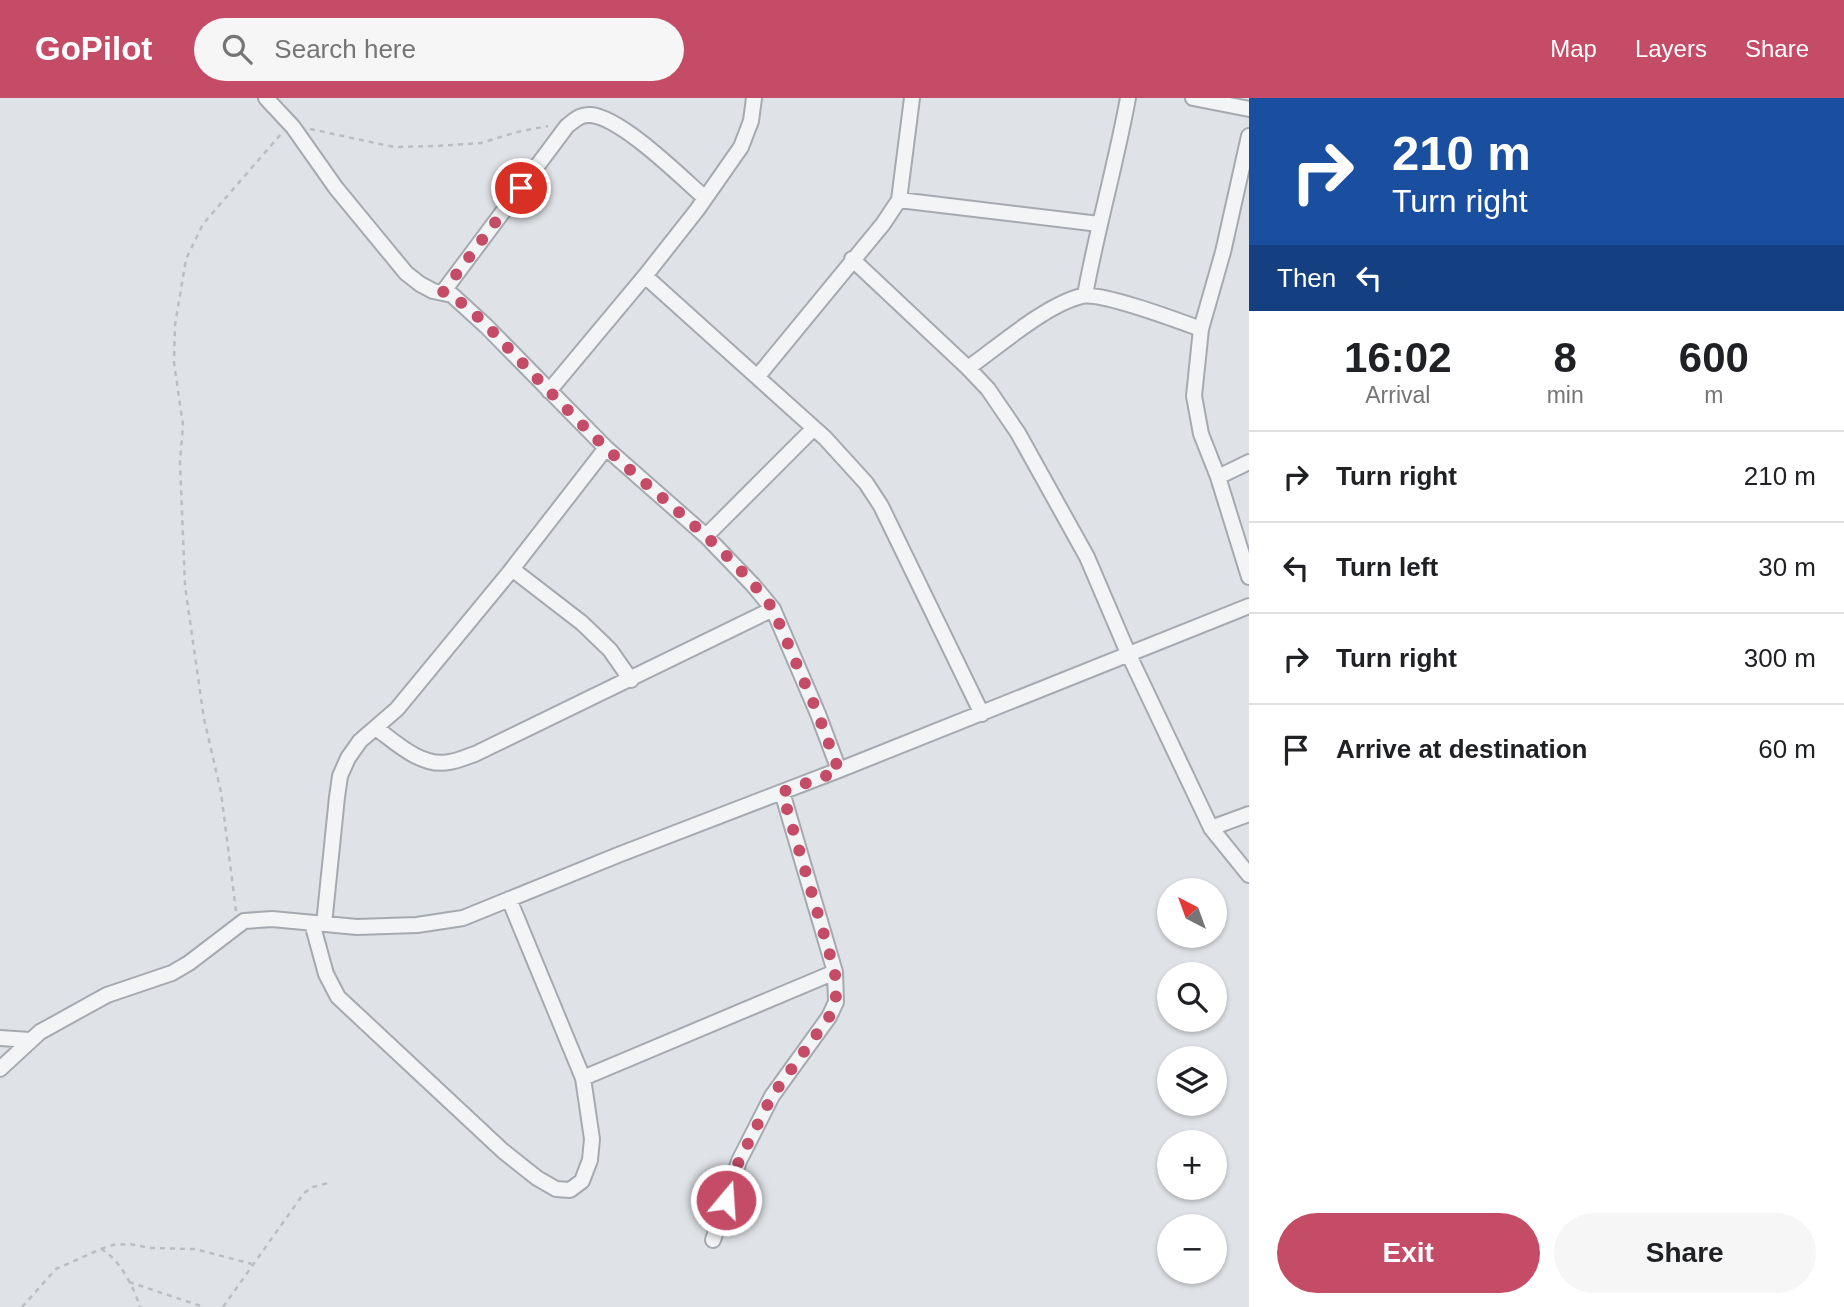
<!DOCTYPE html>
<meta charset="utf-8">
<style>
:root{--surface:#fff;--page:#f6f6f6;--text:#202124;--muted:#757577;--line:#e0e0e0;--accent:#c54c66}
body{margin:0;font-family:Helvetica,sans-serif;background:var(--page);color:var(--text);height:100vh;display:flex;flex-direction:column;font-size:26px;white-space:nowrap}
*{box-sizing:border-box;margin:0}
p{font-size:23px;color:var(--muted)}
.icon{flex:none;width:38px;height:38px;fill:none;stroke:currentColor;stroke-width:2;stroke-linecap:round;stroke-linejoin:round}
.map{position:relative;flex:1;overflow:hidden}
.sheet{display:flex;flex-direction:column;background:var(--surface);width:595px}
.sheet>*{flex:none}
.top-card{background:#1a4fa0;color:#fff;overflow:hidden}
.needle{width:46px;rotate:319deg}
.buttons{position:absolute;left:1157px;top:780px;display:grid;gap:14px}
.buttons a{display:grid;place-items:center;width:70px;height:70px;border-radius:50%;background:var(--surface);box-shadow:0 2px 5px #0004;font-size:35px}
.pin{position:absolute;display:grid;place-items:center;width:60px;height:60px;color:#fff;margin:-30px;border:4px solid #fff;border-radius:50%;box-shadow:0 2px 7px #0007}
.me{position:absolute;width:77px;margin:-38px;rotate:18deg;stroke-linejoin:round;filter:drop-shadow(0 0 5px #0008)}
.turn{display:flex;align-items:center;gap:24px;height:147px;padding:0 28px;font-size:32px}
.turn .icon{width:91px;height:91px;stroke-width:2.5}
.turn b{display:block;font-size:49px;line-height:60px}
.then{display:flex;align-items:center;height:66px;padding:0 28px;background:#0003;gap:14px;font-size:26px}
.eta{display:flex;justify-content:space-evenly;align-items:center;height:119px;text-align:center}
.eta b{font-size:42px;font-weight:700;line-height:49px}
.action{display:flex;gap:14px;margin-top:auto;padding:14px 28px}
.action a{flex:1;height:80px;border-radius:42px;background:var(--accent);color:#fff;font-size:28px;font-weight:700;line-height:80px;text-align:center}
.action a+a{background:var(--page);color:var(--text)}
ul{padding:0;list-style:none}
li{display:flex;align-items:center;gap:21px;height:91px;padding:0 28px;border-top:2px solid var(--line)}
li div{flex:1}
li b{display:block;font-size:26px}
li em{font-style:normal}
header{display:flex;align-items:center;gap:42px;box-sizing:border-box;height:98px;padding:0 35px;background:var(--accent);color:#fff}
header strong{font-size:33px}
nav{display:flex;gap:38px;margin-inline-start:auto;font-size:24px}
.search{width:490px;height:63px;background:var(--page);display:flex;align-items:center;gap:18px;box-sizing:border-box;padding:0 24px;border-radius:38px;color:var(--muted);font-size:26px}
main{display:flex;flex:1;min-height:0}
.map>svg:first-child{display:block}
.lines{fill:none;stroke-linecap:round;stroke-linejoin:round}
.street-casing{stroke:#a5aab1;stroke-width:18}
.path{stroke:#babec2;stroke-width:2.5;stroke-dasharray:5 5;stroke-linecap:butt}
.street{stroke:#f2f4f6;stroke-width:14}
.route{stroke:#c54c66;stroke-width:12;stroke-dasharray:0 21.6}
</style>
<header>
<strong>GoPilot</strong>
<div class="search"><svg class="icon" aria-label="search" viewBox="0 0 24 24"><circle cx="10" cy="10" r="6"/><path d="M15 15l6 6"/></svg>Search here</div>
<nav><a>Map</a><a>Layers</a><a>Share</a></nav>
</header>
<main>
<div class="map">
<svg width="1249" height="1209" viewBox="0 0 1249 1209">
<rect width="100%" height="100%" fill="#dfe3e7"/>
<g class="lines">
<g class="street-casing">
<path id="street" d="M266 0 293 29 336 90 406 175 420 186 433 193 452 197 486 228 606 350 706 438 753 487 773 511 818 616 839 672
M1193 0 1249 11
M1249 38 1223 154 1201 231 1194 298 1201 336 1218 379 1249 479
M899 102 1099 126
M852 161 968 270 988 291 1018 335 1087 459 1128 555 1211 730 1249 777
M645 178 825 340 866 385 881 408 982 616
M443 194 567 28C575 22 580 16 591 17 622 20 681 79 705 100
M1085 197C1097 131 1116 66 1128 0
M968 270C999 248 1047 206 1082 198 1102 194 1179 223 1201 231
M758 278 883 126 899 102 912 0
M549 293 645 178 697 112 741 49 751 23 754 0
M1218 379 1249 364
M706 438 814 330
M512 471 582 525 610 552 631 582
M376 630C395 644 422 670 449 664 457 663 466 659 475 656L773 511
M1211 730 1249 716
M312 825 326 876 338 899 503 1053 537 1080 556 1091 570 1092 582 1083 590 1062 592 1041 583 980 509 801
M324 826 337 699 340 678 348 660 360 643 397 611 509 475 606 350
M0 940 30 942
M0 971 40 934 107 897 172 875 189 865 244 823 272 821 357 829 417 827 463 820 618 757 839 672 1249 508
M583 980 835 874
M713 1142 739 1063 772 998 829 919 836 904 835 874 782 694"/>
</g>
<path class="path" d="M310 31 394 49 437 48 481 45 517 34 548 28
M236 813 221 694 204 621 185 488 180 364 183 327 174 265 175 227 186 161 203 126 281 36
M101 1151 113 1147 130 1146 151 1150 195 1151 252 1166
M129 1184 204 1209
M22 1209 56 1171 101 1151C120 1161 134 1190 140 1209
M223 1209 304 1095 313 1089 328 1085"/>
<use href="#street" class="street"/>
</g>
<g class="lines">
<path class="route" d="M521 90 443 194C468 204 495 237 515 257 544 288 574 319 604 348 661 402 727 448 773 511L818 616 839 673 782 694 835 874 836 904 829 919 772 998 739 1063 726 1102"/>
</g>
</svg>
<div class="buttons">
<a><svg class="needle" viewBox="-14 -14 28 28"><path d="M0-13l5 13h-10z" fill="#e53935"/><path d="M0 13l5-13h-10z" fill="#757577"/></svg></a>
<a><svg class="icon" aria-label="search" viewBox="0 0 24 24"><circle cx="10" cy="10" r="6"/><path d="M15 15l6 6"/></svg></a>
<a><svg class="icon" aria-label="layers" viewBox="0 0 24 24"><path d="M12 4l9 5-9 5-9-5zM3 14l9 5 9-5"/></svg></a>
<a>+</a>
<a>−</a>
</div>
<div class="pin" style="left:521px;top:90px;background:#d93025"><svg class="icon" aria-label="arrive" viewBox="0 0 24 24"><path d="M6 21V4h12l-3 4 3 4H6"/></svg></div>
<svg class="me" style="left:726px;top:1102px" viewBox="-20 -20 40 40"><circle r="17" fill="#c54c66" stroke="#fff" stroke-width="3"/><path d="M0-11L8 9 0 5-8 9z" fill="#fff"/></svg>
</div>
<section class="sheet">
<div class="top-card">
<div class="turn"><svg class="icon" aria-label="right" viewBox="0 0 24 24"><path d="M7 20v-9h11M14 6l5 5-5 5"/></svg><div><b>210 m</b>Turn right</div></div>
<div class="then">Then<svg class="icon" aria-label="left" viewBox="0 0 24 24"><path d="M17 20v-9H6M10 6l-5 5 5 5"/></svg></div>
</div>
<div class="eta">
<div><b>16:02</b><p>Arrival</p></div>
<div><b>8</b><p>min</p></div>
<div><b>600</b><p>m</p></div>
</div>
<ul>
<li><svg class="icon" aria-label="right" viewBox="0 0 24 24"><path d="M7 20v-9h11M14 6l5 5-5 5"/></svg><div><b>Turn right</b></div><em>210 m</em></li>
<li><svg class="icon" aria-label="left" viewBox="0 0 24 24"><path d="M17 20v-9H6M10 6l-5 5 5 5"/></svg><div><b>Turn left</b></div><em>30 m</em></li>
<li><svg class="icon" aria-label="right" viewBox="0 0 24 24"><path d="M7 20v-9h11M14 6l5 5-5 5"/></svg><div><b>Turn right</b></div><em>300 m</em></li>
<li><svg class="icon" aria-label="arrive" viewBox="0 0 24 24"><path d="M6 21V4h12l-3 4 3 4H6"/></svg><div><b>Arrive at destination</b></div><em>60 m</em></li>
</ul>
<div class="action"><a>Exit</a><a>Share</a></div>
</section>
</main>
